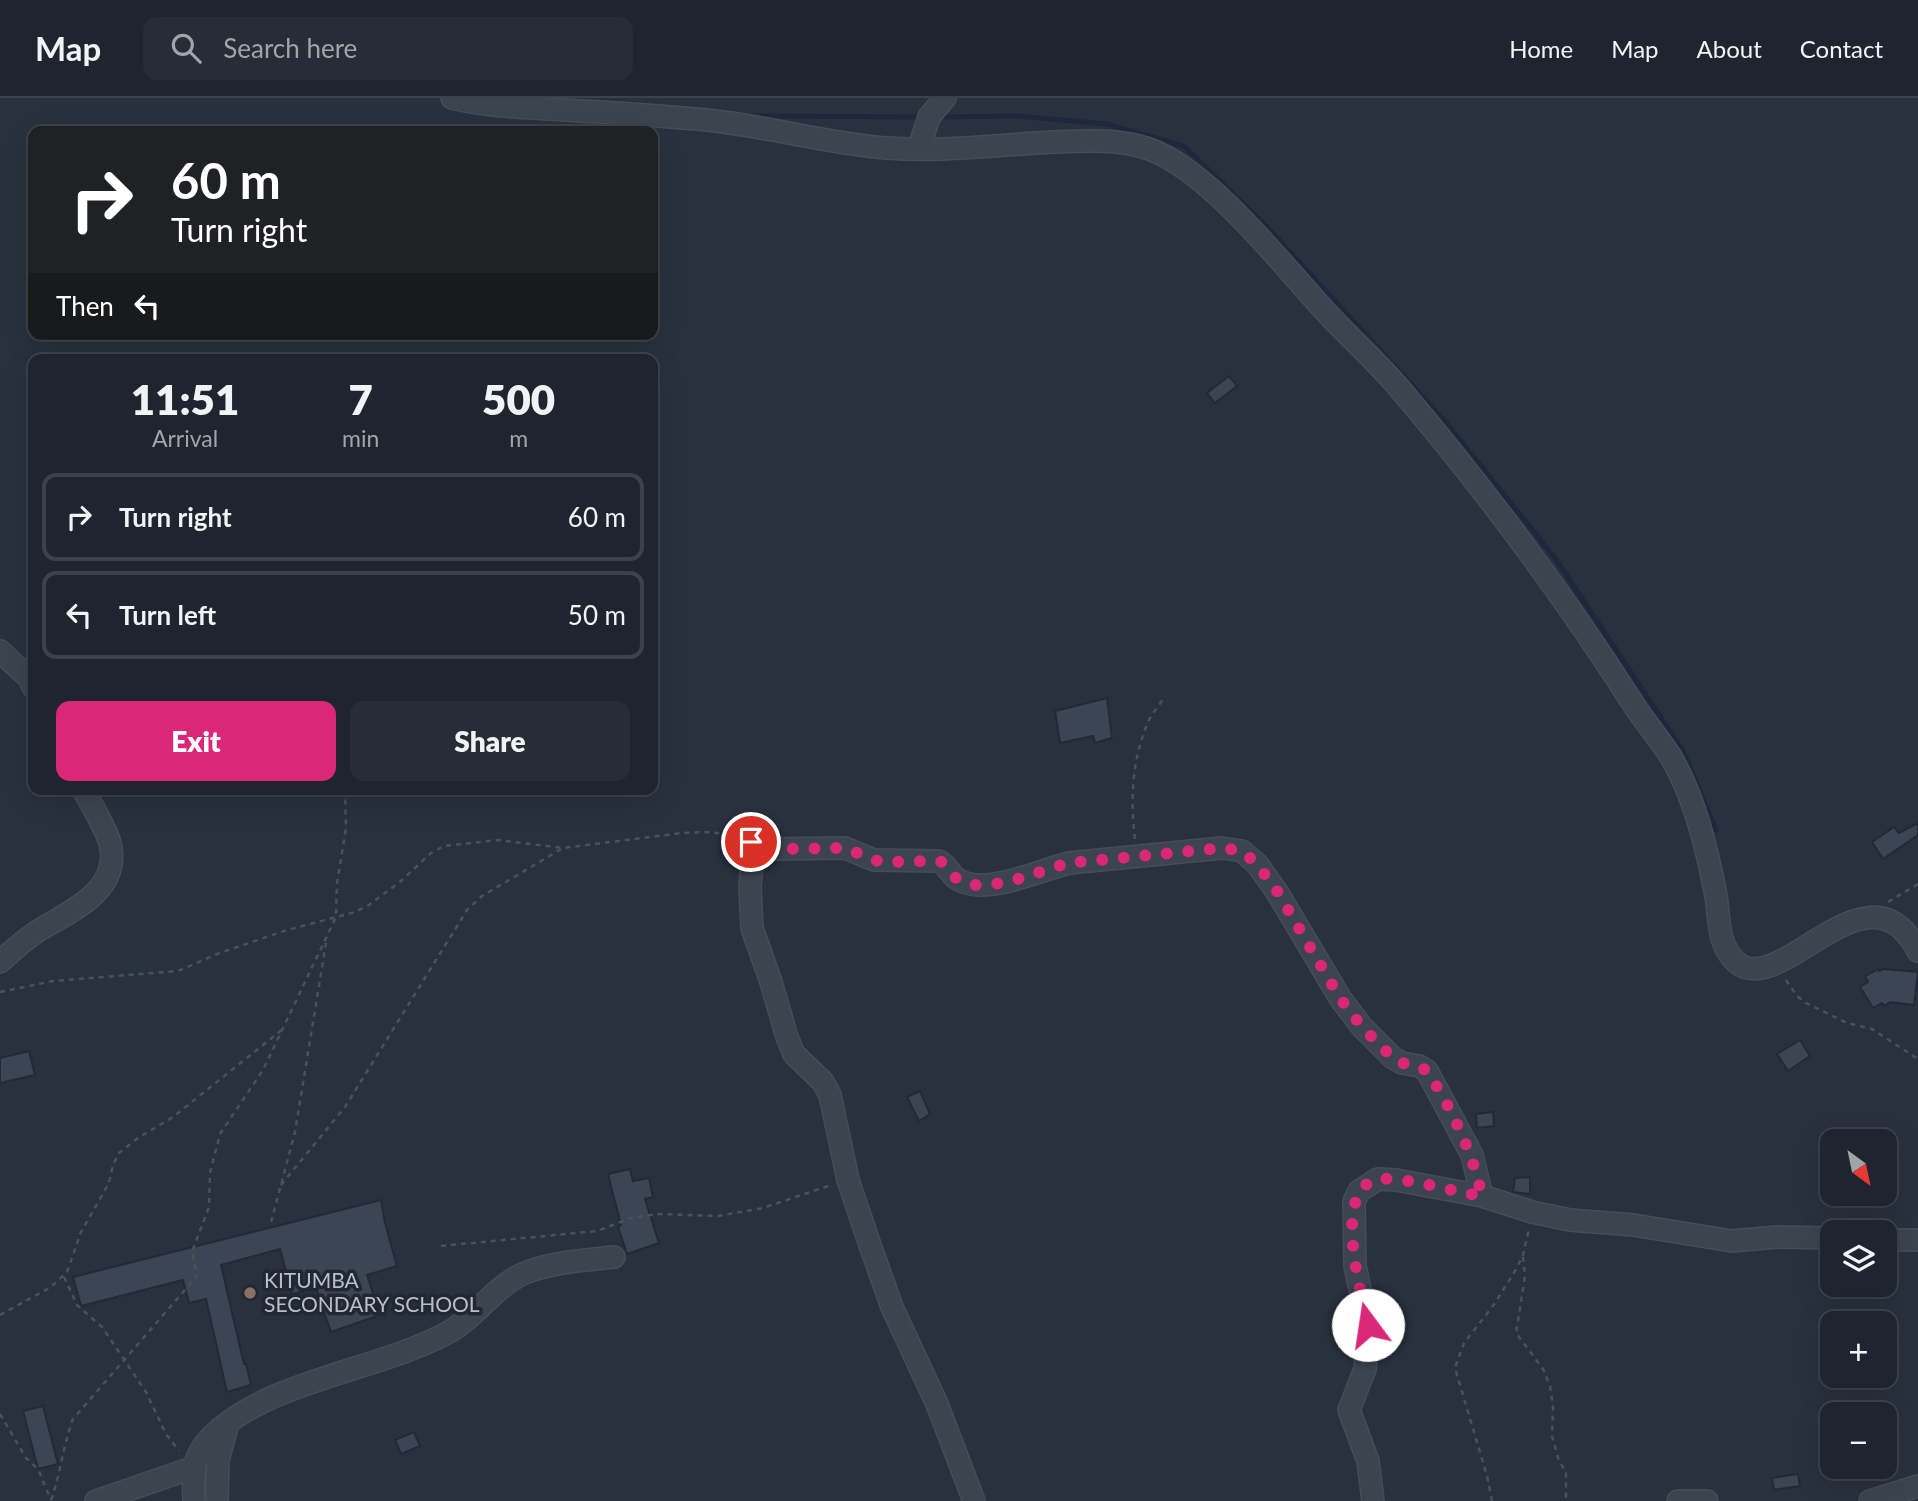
<!DOCTYPE html>
<meta charset="utf-8">
<style>
:root{--surface:#1f252e;--page:#272d36;--text:#f1f3f6;--muted:#a1a5aa;--line:#3c424a;--accent:#db2777}
body{margin:0;font-family:Lato,sans-serif;background:var(--page);color:var(--text);height:100vh;display:flex;flex-direction:column;font-size:26px;white-space:nowrap}
*{box-sizing:border-box;margin:0}
p{font-size:23px;color:var(--muted)}
.icon{flex:none;width:38px;height:38px;fill:none;stroke:currentColor;stroke-width:2;stroke-linecap:round;stroke-linejoin:round}
.map{position:relative;flex:1;overflow:hidden}
.side{position:absolute;left:28px;top:256px;width:630px;height:441px;display:flex;flex-direction:column;background:var(--surface);border-radius:14px;box-shadow:0 7px 28px #0002,0 0 0 2px var(--line)}
.side>*{flex:none}
.banner{position:absolute;left:28px;top:28px;width:630px;height:214px;border-radius:14px;box-shadow:0 7px 28px #0002,0 0 0 2px var(--line);background:#202124;color:#fff;overflow:hidden}
.needle{width:46px;rotate:147deg}
.controls{position:absolute;left:1820px;top:1031px;display:grid;gap:14px}
.controls a{display:grid;place-items:center;width:77px;height:77px;border-radius:14px;background:var(--surface);box-shadow:0 7px 28px #0002,0 0 0 2px var(--line);font-size:35px}
.pin{position:absolute;display:grid;place-items:center;width:60px;height:60px;color:#fff;margin:-30px;border:4px solid #fff;border-radius:50%;box-shadow:0 2px 7px #0007}
.me{position:absolute;width:77px;margin:-38px;rotate:346deg;stroke-linejoin:round;filter:drop-shadow(0 0 5px #0008)}
.turn{display:flex;align-items:center;gap:24px;height:147px;padding:0 28px;font-size:32px}
.turn .icon{width:91px;height:91px;stroke-width:2.5}
.turn b{display:block;font-size:49px;line-height:60px}
.then{display:flex;align-items:center;height:66px;padding:0 28px;background:#0003;gap:14px;font-size:26px}
.eta{display:flex;justify-content:space-evenly;align-items:center;height:119px;text-align:center}
.eta b{font-size:42px;font-weight:800;line-height:49px}
.button{display:flex;gap:14px;margin-top:auto;padding:14px 28px}
.button a{flex:1;height:80px;border-radius:14px;background:var(--accent);color:#fff;font-size:28px;font-weight:800;line-height:80px;text-align:center}
.button a+a{background:var(--page);color:var(--text)}
ul{padding:0;list-style:none}
li{display:flex;align-items:center;gap:21px;height:88px;margin:0 14px 10px;padding:0 14px;border:4px solid var(--line);border-radius:14px}
li div{flex:1}
li b{display:block;font-size:26px}
li em{font-style:normal}
header{display:flex;align-items:center;gap:42px;box-sizing:border-box;height:98px;padding:0 35px;background:var(--surface);border-bottom:2px solid var(--line)}
header strong{font-size:33px}
nav{display:flex;gap:38px;margin-inline-start:auto;font-size:24px}
.search{width:490px;height:63px;background:var(--page);display:flex;align-items:center;gap:18px;box-sizing:border-box;padding:0 24px;border-radius:14px;color:var(--muted);font-size:26px}
.map>svg:first-child{display:block}
.lines{fill:none;stroke-linecap:round;stroke-linejoin:round}
.stream{stroke:#1c283c;stroke-width:5}
.building{fill:#3b4554;stroke:#232a36;stroke-width:2}
.minor-casing{stroke:#464c58;stroke-width:24}
.path{stroke:#445557;stroke-width:2.5;stroke-dasharray:5 5;stroke-linecap:butt}
.minor{stroke:#3c444f;stroke-width:21}
.route{stroke:#db2777;stroke-width:12;stroke-dasharray:0 21.6}
.education-dot{fill:#8d6e63;stroke:#212834;stroke-width:2.5}
.labels{text-anchor:middle;stroke-width:7;stroke-linejoin:round;paint-order:stroke}
.poi-label{font-size:21px;fill:#b9bfc9;stroke:#212834;text-anchor:start}
</style>
<header>
<strong>Map</strong>
<div class="search"><svg class="icon" aria-label="search" viewBox="0 0 24 24"><circle cx="10" cy="10" r="6"/><path d="M15 15l6 6"/></svg>Search here</div>
<nav><a>Home</a><a>Map</a><a>About</a><a>Contact</a></nav>
</header>
<div class="map">
<svg width="1918" height="1403" viewBox="0 0 1918 1403">
<rect width="100%" height="100%" fill="#29313e"/>
<g class="lines">
<path class="stream" d="M750 18 925 19
M938 19 1016 18 1107 26 1184 48 1269 131 1444 322 1555 460 1683 653 1716 732"/>
</g>
<path class="building" d="M1229 278 1237 288 1215 305 1207 295Z
M1107 600 1112 640 1095 645 1093 638 1060 645 1055 613Z
M1918 725V737L1883 761 1872 744 1894 729 1899 735Z
M1878 871 1879 873 1884 871 1918 874 1914 907 1890 904 1884 908 1882 905 1873 910 1860 889 1868 884 1865 878Z
M1800 942 1810 958 1788 973 1777 956Z
M29 953 35 977 0 985V960Z
M920 993 930 1016 919 1023 907 999Z
M1493 1014 1494 1028 1477 1030 1476 1016Z
M630 1071 633 1083 649 1080 653 1099 645 1101 659 1145 627 1156 618 1129 621 1127 608 1076Z
M1530 1079V1096L1513 1094 1515 1080Z
M381 1102 385 1125 397 1168 367 1177 380 1217 331 1234 316 1190 292 1196 280 1151 221 1167 244 1266H246L251 1287 227 1294 206 1201 189 1205 183 1182 81 1208 73 1179Z
M43 1308 58 1366 38 1371 23 1313Z
M414 1334 420 1348 401 1356 395 1342Z
M1798 1376 1800 1388 1774 1392 1772 1380Z"/>
<g class="lines">
<g class="minor-casing">
<path id="minor" d="M452 0C483 8 517 9 549 11 607 15 665 17 723 24 778 31 832 46 887 50 941 54 998 47 1052 44 1080 43 1111 41 1139 48 1202 62 1282 167 1326 214 1350 240 1377 264 1400 291 1484 390 1562 495 1632 604 1644 623 1659 640 1671 659 1695 700 1707 751 1716 798 1719 817 1718 838 1728 854 1770 923 1864 750 1918 853
M919 50 929 19 945 0
M0 553 29 580 33 589
M0 864C12 853 24 842 38 833 68 814 118 795 111 750 109 735 91 706 83 691
M1885 1142H1918
M96 1403 192 1370
M194 1403C193 1376 191 1360 211 1339 268 1282 378 1273 449 1234 479 1217 496 1185 530 1173 556 1164 586 1162 614 1159
M217 1403 218 1362 228 1325
M974 1403 937 1306 892 1209 871 1150 848 1082 830 997 823 984 794 956 787 939 771 884 752 830 750 789 752 764 756 756 769 751 845 750 874 762 939 763C948 768 951 778 959 782 986 798 1040 772 1069 765L1222 750 1242 753 1257 766 1277 794 1340 900 1362 929 1393 960 1402 965 1419 968 1427 973 1472 1057 1482 1098
M1373 1403 1368 1363 1349 1312 1365 1271 1368 1227 1355 1168 1354 1104 1359 1093 1378 1081 1396 1082 1482 1098 1532 1114 1570 1122 1633 1127 1732 1143 1777 1139 1832 1140
M1678 1403H1707
M1870 1403 1918 1388"/>
</g>
<path class="path" d="M1135 741C1130 699 1132 661 1149 622 1153 614 1160 607 1164 599
M1888 804 1918 786
M1786 882 1797 898 1806 905 1847 925 1872 931 1918 961
M0 894 53 883 178 873 217 856 284 833 355 814 369 807 401 783 431 755 444 748 498 742 563 750 682 735 708 734 733 737 747 742
M281 1087 345 1009 467 812 482 798 563 750
M271 1124 295 1034 326 845
M441 1148 597 1133 631 1120 657 1116 718 1118 763 1110 831 1087
M1523 1159 1525 1178 1516 1235 1543 1271 1550 1288 1553 1309 1552 1338 1559 1363 1566 1374V1403
M64 1179 77 1207 102 1229 146 1294 166 1336 179 1353
M0 1217 51 1189 67 1174 81 1134 109 1085 113 1067 119 1055 138 1040 173 1019 283 931
M0 1316 26 1360 38 1371 50 1400
M51 1402C61 1375 63 1347 73 1321L197 1178 192 1154 209 1109 210 1075 220 1036 263 972 336 819 337 785 346 730 345 691
M1492 1403 1487 1378 1455 1270 1464 1245 1493 1208 1515 1173 1523 1157 1529 1131"/>
<use href="#minor" class="minor"/>
</g>
<g class="lines">
<path class="route" d="M751 744 769 751 845 750 874 762 883 764 940 763C948 768 951 778 959 782 986 798 1040 772 1069 765L1222 750 1242 753 1257 766 1277 793 1340 900 1362 929 1393 960 1402 965 1419 968 1427 973C1452 1011 1472 1053 1482 1098 1454 1094 1406 1079 1381 1081 1329 1086 1362 1197 1368 1227"/>
</g>
<circle class="education-dot" cx="250" cy="1195" r="7"/>
<g class="labels">
<g class="poi-label">
<text x="264" y="1190">KITUMBA<tspan x="264" dy="24">SECONDARY SCHOOL</tspan></text>
</g>
</g>
</svg>
<div class="controls">
<a><svg class="needle" viewBox="-14 -14 28 28"><path d="M0-13l5 13h-10z" fill="#e53935"/><path d="M0 13l5-13h-10z" fill="#a1a5aa"/></svg></a>
<a><svg class="icon" aria-label="layers" viewBox="0 0 24 24"><path d="M12 4l9 5-9 5-9-5zM3 14l9 5 9-5"/></svg></a>
<a>+</a>
<a>−</a>
</div>
<div class="pin" style="left:751px;top:744px;background:#d93025"><svg class="icon" aria-label="arrive" viewBox="0 0 24 24"><path d="M6 21V4h12l-3 4 3 4H6"/></svg></div>
<svg class="me" style="left:1368px;top:1227px" viewBox="-20 -20 40 40"><circle r="19" fill="#fff"/><path d="M0-13L10 11 0 6-10 11z" fill="#db2777"/></svg>
<div class="banner">
<div class="turn"><svg class="icon" aria-label="right" viewBox="0 0 24 24"><path d="M7 20v-9h11M14 6l5 5-5 5"/></svg><div><b>60 m</b>Turn right</div></div>
<div class="then">Then<svg class="icon" aria-label="left" viewBox="0 0 24 24"><path d="M17 20v-9H6M10 6l-5 5 5 5"/></svg></div>
</div>
<section class="side">
<div class="eta">
<div><b>11:51</b><p>Arrival</p></div>
<div><b>7</b><p>min</p></div>
<div><b>500</b><p>m</p></div>
</div>
<ul>
<li><svg class="icon" aria-label="right" viewBox="0 0 24 24"><path d="M7 20v-9h11M14 6l5 5-5 5"/></svg><div><b>Turn right</b></div><em>60 m</em></li>
<li><svg class="icon" aria-label="left" viewBox="0 0 24 24"><path d="M17 20v-9H6M10 6l-5 5 5 5"/></svg><div><b>Turn left</b></div><em>50 m</em></li>
</ul>
<div class="button"><a>Exit</a><a>Share</a></div>
</section>
</div>
